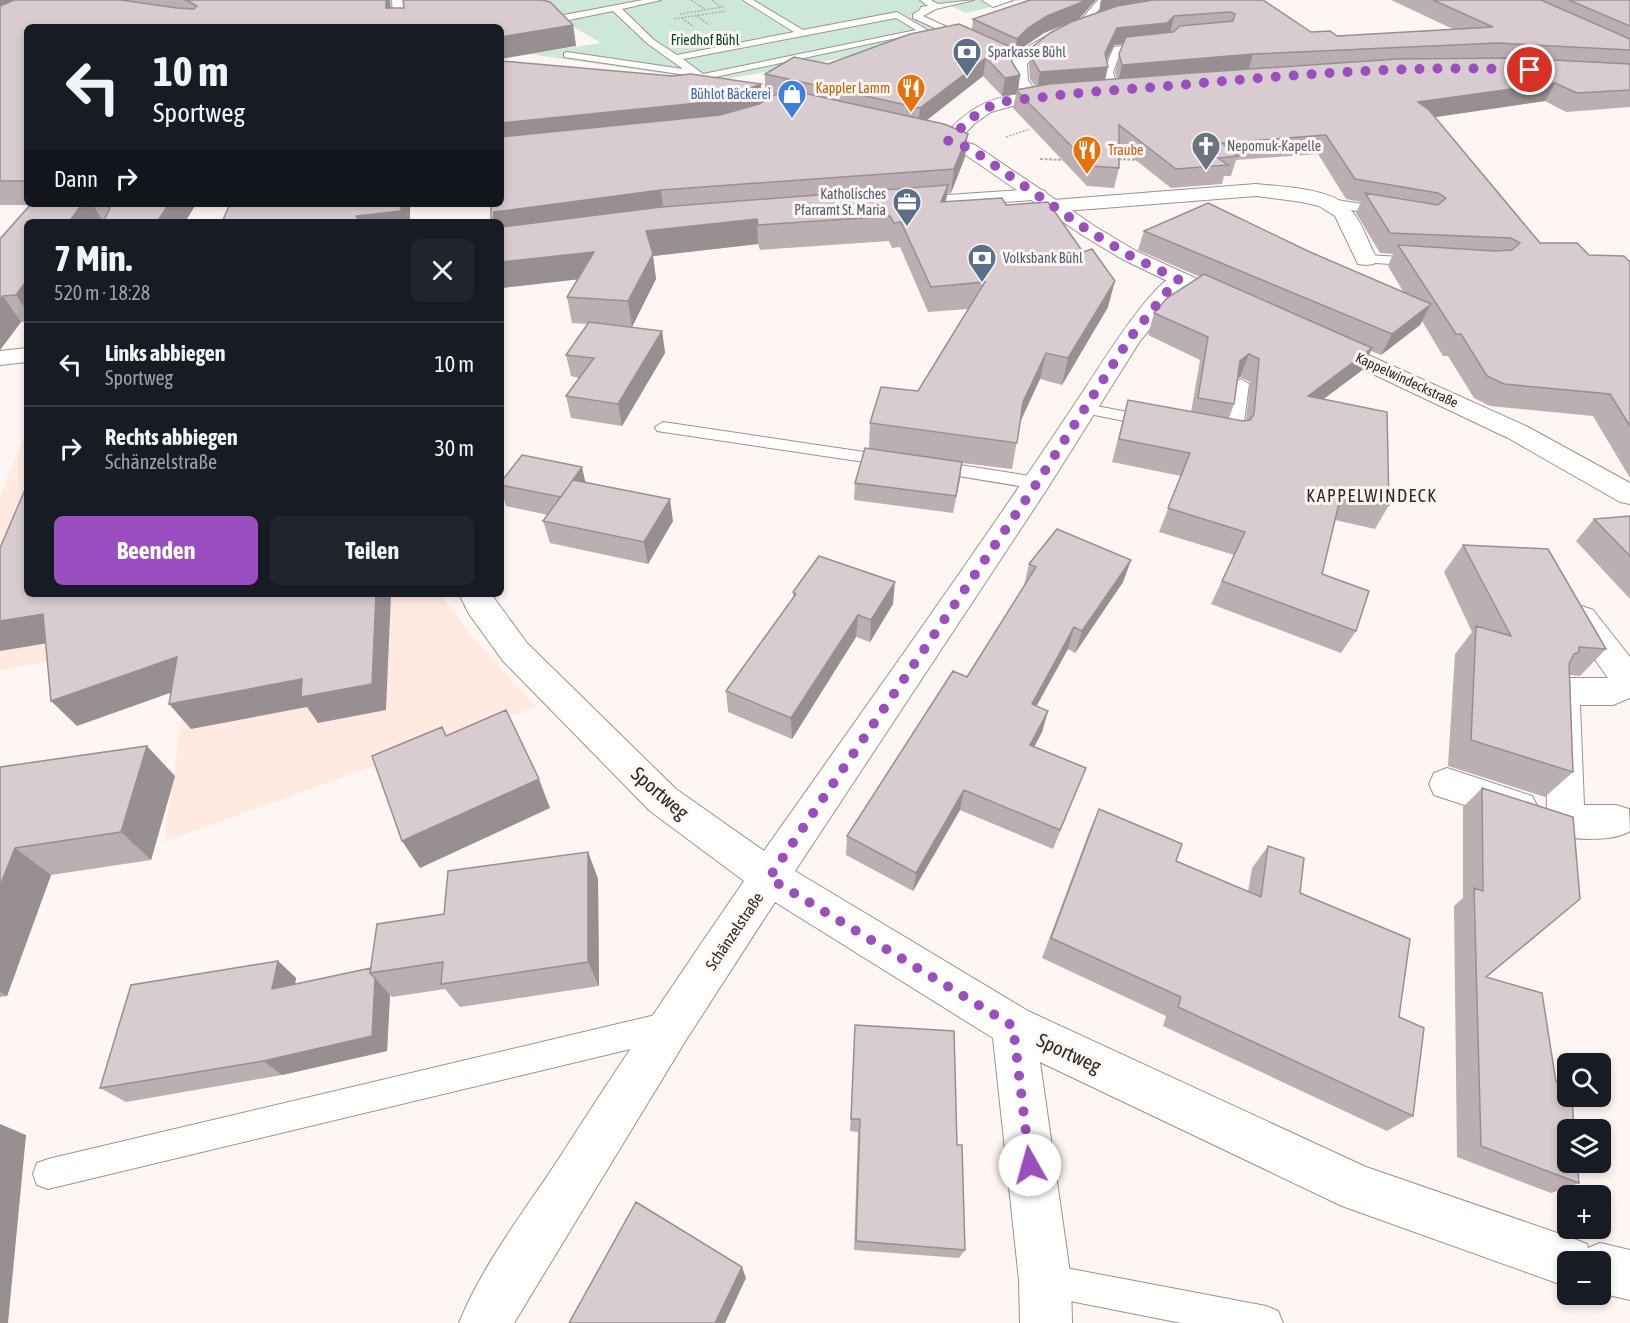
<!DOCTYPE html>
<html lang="de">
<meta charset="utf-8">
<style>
:root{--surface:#171b24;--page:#20242c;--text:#f1f3f6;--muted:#9ea1a6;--line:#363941;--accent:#9b4ebf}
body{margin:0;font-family:"Asap Condensed",sans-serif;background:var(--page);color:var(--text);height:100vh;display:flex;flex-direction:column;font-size:22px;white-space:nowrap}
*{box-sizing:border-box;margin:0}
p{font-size:20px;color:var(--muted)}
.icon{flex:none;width:33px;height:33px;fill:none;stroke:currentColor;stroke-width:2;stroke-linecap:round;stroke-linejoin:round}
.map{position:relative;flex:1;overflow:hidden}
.sheet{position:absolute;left:24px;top:219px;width:480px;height:378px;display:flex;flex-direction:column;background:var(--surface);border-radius:9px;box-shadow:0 3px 9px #0003}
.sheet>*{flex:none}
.guide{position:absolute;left:24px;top:24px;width:480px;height:183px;border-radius:9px;box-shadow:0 3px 9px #0003;background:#171b24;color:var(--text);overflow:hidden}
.buttons{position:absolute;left:1557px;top:1053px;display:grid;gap:12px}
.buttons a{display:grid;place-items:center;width:54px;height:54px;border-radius:9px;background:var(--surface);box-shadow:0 3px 9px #0003;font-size:30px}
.pin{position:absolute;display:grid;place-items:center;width:51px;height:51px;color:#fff;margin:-26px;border:3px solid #fff;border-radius:50%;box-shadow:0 2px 6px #0007}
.me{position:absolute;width:66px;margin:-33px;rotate:353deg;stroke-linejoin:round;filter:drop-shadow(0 0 4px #0008)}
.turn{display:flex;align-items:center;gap:21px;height:126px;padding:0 30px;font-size:27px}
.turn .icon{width:78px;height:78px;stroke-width:2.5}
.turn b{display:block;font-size:42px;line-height:51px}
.then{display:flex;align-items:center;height:57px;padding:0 30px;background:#0003;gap:12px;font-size:22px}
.round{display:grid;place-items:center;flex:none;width:63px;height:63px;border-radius:9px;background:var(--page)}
.head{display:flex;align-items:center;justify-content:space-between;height:102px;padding:0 30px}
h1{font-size:36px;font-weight:700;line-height:45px}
.button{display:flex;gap:12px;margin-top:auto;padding:12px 30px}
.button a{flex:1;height:69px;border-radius:9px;background:var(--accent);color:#fff;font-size:24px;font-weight:700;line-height:69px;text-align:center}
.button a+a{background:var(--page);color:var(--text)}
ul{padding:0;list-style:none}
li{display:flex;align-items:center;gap:18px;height:84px;padding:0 30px;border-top:2px solid var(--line)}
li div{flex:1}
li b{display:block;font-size:22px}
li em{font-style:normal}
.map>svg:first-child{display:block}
.built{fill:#feeae1}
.green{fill:#cde8d8}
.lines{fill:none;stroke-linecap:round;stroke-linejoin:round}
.lane-casing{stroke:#9d928c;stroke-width:2}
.street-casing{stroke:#9d928c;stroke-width:2}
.secondary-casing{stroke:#9d928c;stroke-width:2}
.path-far1{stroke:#b2aca9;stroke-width:1.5;stroke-dasharray:2 1.5;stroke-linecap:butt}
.path{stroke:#b2aca9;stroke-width:2;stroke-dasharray:3 1.5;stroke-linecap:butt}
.lane{fill:#fff;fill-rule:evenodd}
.street{fill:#fff;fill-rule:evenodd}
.secondary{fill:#fff;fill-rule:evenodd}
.wall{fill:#bbafb4;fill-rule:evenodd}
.shaded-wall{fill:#988f92}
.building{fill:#d9ccd1;stroke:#988f92;stroke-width:1.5}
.route{stroke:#9b4ebf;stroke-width:10;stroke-dasharray:0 18}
.labels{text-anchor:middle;stroke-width:6;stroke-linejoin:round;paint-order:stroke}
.far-park-label{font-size:14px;fill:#08442c;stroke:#fef6f3}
.far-service-label{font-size:14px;fill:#4e5e75;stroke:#fef6f3;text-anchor:start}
.far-food-label{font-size:14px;fill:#c56008;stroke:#fef6f3;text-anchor:end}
.far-shop-label{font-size:14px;fill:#366cbe;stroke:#fef6f3;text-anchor:end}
.far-worship-label{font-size:14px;fill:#5b616d;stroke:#fef6f3;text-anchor:start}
.far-street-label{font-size:14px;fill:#2d2826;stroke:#fef6f3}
.street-label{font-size:16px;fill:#2d2826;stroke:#fef6f3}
.neighbourhood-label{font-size:18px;letter-spacing:1.5px;fill:#2d2826;stroke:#fef6f3}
.near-street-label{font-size:20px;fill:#2d2826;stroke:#fef6f3}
</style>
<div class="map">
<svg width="1630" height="1323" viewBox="0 0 1630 1323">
<rect width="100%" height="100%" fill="#fef6f3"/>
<path class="built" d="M27 431V594H440L472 637 536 707 164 842 194 637 0 670V496Z"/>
<path class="green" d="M527 0H1020L966 13 951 6 910 16 953 38 715 81 529 54 601 43Z"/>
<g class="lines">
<g class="lane-casing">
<path id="lane" d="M643 0H661L622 9 654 40 677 55 794 32 743 0H753L803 30 897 12 929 31 701 80 693 76 564 57V53L567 52 683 69 648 44 613 11 564 21 548 19 544 14 558 11V15H564ZM896 18 916 30 703 74 683 59Z
M920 0H931L938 4 974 0 936 9 923 16 969 37V41H963L913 18V14L920 10 921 7 928 6Z
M982 0H1013L993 7Z
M1098 0H1107L1084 27H1078V23Z
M1150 42 1155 45 1153 47 1121 51 1113 72 1118 90 1109 92 1103 72 1114 47Z
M1325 198 1386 208 1392 212 1386 216 1321 205 1319 202Z
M1366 255 1419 258 1426 262 1419 266 1361 262 1359 259Z
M1241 379 1249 384 1242 437 1240 441 1234 442 1219 439 1217 435 1219 431 1227 430 1233 384Z
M1085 404 1150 416 1158 421 1150 426 1079 412 1077 409 1079 406Z
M663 422 891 456 897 457 900 461 897 465 891 466 657 431 655 427Z
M934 461 1037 477 1043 479 1046 483 1043 487 1037 489 928 471 925 467 928 463Z
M668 1012 678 1016 682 1026 678 1036 668 1040 48 1189 37 1185 33 1174 37 1163 48 1159Z
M1045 1264 1266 1306 1278 1311 1283 1323H1181L1045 1296 1034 1291 1029 1280 1034 1269Z"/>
</g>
<g class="street-casing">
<path id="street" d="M392 0H406L408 27H394Z
M1070 26 1077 30 1075 33 1038 53 1027 64 1028 80 1036 92H1065L1067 95 1065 98 1016 105 991 112 974 124 954 145H942L939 141 942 137C967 111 983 99 1020 94 1015 85 1008 74 1011 63 1015 51 1058 29 1070 26Z
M1256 184C1282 187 1332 188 1350 209 1363 223 1368 243 1377 259L1374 264 1366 265 1358 264 1335 216 1319 206 1302 202 1256 196 1053 212 1046 210 1043 206 1046 202 1053 200Z
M1038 189 1045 191 1048 195 1045 199 903 210 896 208 893 204 896 200 903 198Z
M1179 273 1187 275 1190 280 1140 341 1047 489 795 871 1028 1011 1366 1167 1569 1237 1587 1244 1588 1248 1600 1243 1630 1250V1300L1600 1293V1262H1568V1287L1342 1206 1040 1062 1071 1280 1072 1323H1020L1019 1280 993 1038 775 902 686 1040 514 1323H459C482 1266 522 1214 556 1163 617 1068 680 974 744 881L650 811 503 661 469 614 459 594H491L527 643 676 789 764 851C873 696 984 542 1088 384 1104 360 1153 280 1179 273Z
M27 348V362L0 365V351Z
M1582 606 1593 610 1630 657V698L1613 705H1580L1584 805H1616L1629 809 1630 831C1614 842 1571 840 1553 834L1547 822 1546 691 1551 682 1563 678H1608L1566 618 1571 610Z
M1447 768 1532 796 1538 807 1532 818 1519 823 1434 795 1429 784 1434 773Z"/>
</g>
<g class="secondary-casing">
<path id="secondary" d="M923 130 975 145 1096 227 1136 251 1237 297 1240 302 1237 307 1229 309 1221 307 1122 259 1082 235 963 153 917 139 914 135 917 131Z
M1326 336 1526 426 1630 483V504L1620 502 1508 438 1318 348 1314 343 1318 338Z"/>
</g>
<path class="path-far1" d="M691 0 705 9
M712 0 721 7
M680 14 723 7
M697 16 709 25
M682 18 694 27
M674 19 726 11
M1006 137 1030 129"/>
<path class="path" d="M1040 159 1065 160
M1114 159 1140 160"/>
<use href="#lane" class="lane"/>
<use href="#street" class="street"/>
<use href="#secondary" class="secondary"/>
</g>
<path class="wall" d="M0 0H390L391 8 573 25 576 46 27 27V204H196L185 222H103L104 221 102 220 27 222V321L21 322 0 350V239L30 205H0Z
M1101 0H1263L1311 32 1337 36 1453 29 1391 0H1630V107L1566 112 1545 101 1435 117 1540 243 1589 255 1630 262V478L1593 416 1490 406 1474 398 1448 356H1443L1422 321 1420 325 1381 355 1371 351 1361 371 1323 399 1389 505 1375 529 1335 520 1322 574 1356 631 1341 653 1211 604 1234 555 1159 532 1181 476 1112 462 1128 400 1191 412 1200 360 1148 335 1154 313 1200 277 1138 250 1144 231 1310 252 1404 293 1388 266 1393 254 1380 253 1356 213 1361 202 1346 199 1318 154 1236 160 1231 176H1224L1222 184 1171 188 1119 147V168L1114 188 1087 186 1013 108 1016 94 1002 96 983 76 927 120 965 157 951 193 947 194 946 202 1006 205 1108 307 1062 385 1040 379 1020 423 1012 469 962 463 953 513 854 500 855 483 869 448 870 423 918 391 968 309 928 312 900 247 892 248 889 241 760 250 758 244 653 256 656 279 632 327H623L662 331 665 353 622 426 571 418 566 396 579 378 571 376 566 355 588 324 572 323 567 297 577 279 501 288V222L761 102 775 94 765 92V74L828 64 972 29 973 19H1079L1099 12ZM1068 23 1032 47 1029 65 1030 79 1035 86 1018 89 1020 75 1012 62V55L1015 56 1025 46 1044 33ZM1124 44 1119 54 1115 72 1117 79 1105 80 1106 60 1114 45ZM1240 377 1250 382 1246 421H1243L1229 418 1234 404 1237 379Z
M586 483 673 521 648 564 550 543 543 521 548 515 506 506 501 489V485Z
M1630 516V599L1576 541 1594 519Z
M1463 545 1606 649 1580 676 1570 675 1573 772 1545 797 1448 766 1455 654 1472 632 1444 572Z
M1131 560 1123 582 1075 653 1068 649 1036 706 1048 711 1042 732 1034 747 1086 768 1053 849 960 810 913 891 846 855 847 836 967 677 1024 586 1029 564Z
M793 592 893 604 870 642 856 637 792 739 728 712 726 691 793 598Z
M0 767 175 776 151 860 51 875 7 996 0 997Z
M1482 788 1486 977 1556 1082 1579 1183 1551 1193 1457 1157 1454 906 1463 898V807Z
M1099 809 1176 861 1248 892 1252 868 1268 846 1300 893 1399 1017 1413 1116 1387 1131 1163 1026 1166 1016 1042 958 1089 832Z
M588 852 598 879 599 986 460 1007 445 989 392 997 390 995 387 1051 282 1075 126 1102 100 1088 278 961 296 978 295 985 371 968 444 914Z
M855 1025 957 1145 965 1250 959 1258 854 1250 858 1132 850 1131Z"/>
<path class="shaded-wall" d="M0 0H20L0 21Z
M386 0H390L392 27 386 8Z
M1084 0H1096L1079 19 1044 33 1025 46 1015 56 1017 39 1028 28 1047 16Z
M1101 0H1172L1099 13Z
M1174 16 1170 33 1163 40 1114 45 1103 67H1108L1104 85 1037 91 1040 72 1105 53 1117 28Z
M573 25 576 46 501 59V37Z
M1253 54 1248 72 1118 83 1122 65Z
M986 58 983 76 918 127 920 108Z
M1020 75 1018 91 1016 90V94L1002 96 1005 78Z
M1555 83 1545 101 1409 121 1418 102Z
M761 84 762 106 719 124 501 147V123Z
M968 134 965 157 951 193 954 169Z
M948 185 945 209 941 202Z
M661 190 664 215 501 237V222H493L494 212Z
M82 204H93L102 220 101 222H69Z
M169 204H196L185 222H157Z
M401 204H410V222H358L356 216Z
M757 219 758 244 653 256 656 279 632 327 628 301 646 231Z
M594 252 599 277 501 288V262Z
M27 280V311L16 295Z
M1115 281 1108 307 1062 385 1068 358Z
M3 296 21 322 0 350V300Z
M1431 304 1420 325 1381 355 1392 334Z
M662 331 665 353 622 426 618 404Z
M1372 348 1361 371 1297 419 1308 396Z
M1046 353 1040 379 1017 428 1023 402Z
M1249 354 1240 377 1231 384 1240 361Z
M962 462 960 479 953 513Z
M582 467 587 489 561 497Z
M670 499 673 521 648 564 644 542Z
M1131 560 1123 582 1075 653 1082 631Z
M895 582 893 604 870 642 871 620Z
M376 594H391L386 710 318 723 307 707 191 729 169 704Z
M43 614 67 640 0 651V621Z
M858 615 856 637 792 739 791 718Z
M1074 627 1068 649 1026 725 1032 704Z
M177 657 198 683 77 726 51 701Z
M1048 711 1042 732 1024 766 1030 745Z
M147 746 175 776 151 860 121 832Z
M539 779 550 808 420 868 402 841Z
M964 790 960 810 913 891 916 873Z
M15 848 51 875 7 996 0 992V886Z
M588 852 598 879 599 986 588 962Z
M278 961 296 978 291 1005 272 989Z
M375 978 390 995 387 1051 282 1075 263 1061Z
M0 1124 26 1135 8 1323H0Z
M742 1267 746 1278 725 1323H715Z"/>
<path class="building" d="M14 0H121L177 8 194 9 197 6 188 1 184 0H386V8H404L403 0H542L550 2 573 25 501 37V27H27V179L24 181H0V6Z
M1030 0H1084L1082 2 1047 16 1028 28 1017 39 973 19Z
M1153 0H1263L1311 32 1330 31 1337 36 1493 27 1433 0H1541L1630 39V50L1498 43 1253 54 1122 65 1119 54 1126 37 1173 32 1180 26 1233 21 1235 14 1230 12 1174 16 1167 23 1117 28 1105 53 1108 67 1040 72 1033 61 1032 47 1050 33 1071 22 1117 6Z
M1569 0H1630V26Z
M959 24 1011 47 1012 62 1020 75 1005 78 986 58 920 108 765 74 794 57 828 64 910 34Z
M1516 58 1630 64V90L1577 93 1555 83 1418 102 1429 110 1540 243H1577L1589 255 1624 256 1630 262V426L1610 394 1504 384 1487 376 1461 334H1456L1398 245 1495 251 1512 250 1520 243 1511 238 1390 233 1365 193 1438 205 1446 198 1438 193 1355 179 1326 135 1222 143 1238 156 1218 158 1228 165 1176 169 1119 125V168L1091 166 1016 90 1049 84 1192 73 1397 59Z
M501 61 672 76 691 74 761 84 718 101 501 123Z
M785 89 944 124 968 134 954 169 661 190 494 212 493 222H491V204H501V137L720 115 759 104Z
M948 185 941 202 1002 198 1006 205 1048 202 1083 252 1092 249 1115 281 1068 358 1046 353 1023 402 1017 443 870 423 881 387 918 391 985 282 931 287 901 222 894 223 890 216 758 225 757 219 646 231 653 254 628 301 567 297 594 252 501 262V227L661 207Z
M1208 203 1310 252 1431 304 1392 334 1144 231Z
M31 204H82L69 222H27V280L16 295 3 296 0 300V239Z
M103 204H169L157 222H103L110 208Z
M230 204H401V211L356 216 361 222H222Z
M1204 274 1372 348 1308 396 1387 412 1389 505 1341 495 1322 574 1369 591 1356 631 1222 581 1245 532 1168 508 1190 453 1119 439 1128 400 1243 421 1250 420 1254 414 1259 359 1249 354 1240 361 1234 404 1198 398 1208 337 1154 313 1167 298Z
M589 322 662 331 618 404 566 396 594 358 566 355Z
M865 448 962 462 956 496 855 483Z
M522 455 582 467 561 497 501 485V482Z
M573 480 670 499 644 542 543 521Z
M27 485V594H376L372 684 301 697 302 679 169 704 177 657 51 701 43 614 0 621V548Z
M1630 516V556L1594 519Z
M1057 529 1131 560 1082 631 1074 627 1032 704 1048 711 1030 745 1086 768 1060 830 964 790 916 873 847 836 953 671 967 677 1036 567 1029 564Z
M1463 545 1548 549 1606 649 1579 647V652L1574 654 1569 664 1573 772 1471 740 1476 626 1511 636Z
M819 556 895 582 871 620 858 615 791 718 726 691 796 594 793 592Z
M506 710 539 779 402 841 372 756 442 727 446 736Z
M147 746 121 832 15 848 0 886V767Z
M1482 788 1573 817 1580 899 1486 977 1542 993 1556 1082 1568 1087V1096H1572L1574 1130H1568V1162H1577L1579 1183 1481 1146 1474 888 1483 891Z
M1099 809 1182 844 1176 861 1261 897 1268 846 1304 858 1300 893 1410 939 1399 1017 1424 1028 1413 1116 1178 1007 1181 997 1051 938Z
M588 852V962L441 984 443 962 370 973 377 924 444 914 448 871Z
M278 961 272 989 371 968 370 973 375 978 372 1036 263 1061 100 1088 131 985Z
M855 1025 954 1031 957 1145H962L965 1250 856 1241 860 1119H851Z
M636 1202 742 1267 715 1323H569Z"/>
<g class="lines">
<path class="route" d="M1030 1165 1013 1026 769 878 1037 483 1130 338 1170 288 1179 280 1129 255 1089 231 984 158 969 148 948 141C963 126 977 110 999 103 1013 99 1029 99 1044 97 1081 92 1119 90 1157 87 1281 76 1406 64 1530 70"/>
</g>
<defs>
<g id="bank-pin" transform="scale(1.5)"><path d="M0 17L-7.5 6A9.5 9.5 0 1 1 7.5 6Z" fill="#5c6f8a" stroke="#fef6f3"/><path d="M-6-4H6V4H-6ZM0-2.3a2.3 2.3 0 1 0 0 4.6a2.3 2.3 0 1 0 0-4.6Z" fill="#fff"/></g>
<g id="restaurant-pin" transform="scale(1.5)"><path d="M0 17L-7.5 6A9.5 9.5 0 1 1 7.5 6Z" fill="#e8710a" stroke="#fef6f3"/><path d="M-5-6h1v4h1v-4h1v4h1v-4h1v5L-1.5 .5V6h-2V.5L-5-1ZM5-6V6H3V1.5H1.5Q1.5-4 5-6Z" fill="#fff"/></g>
<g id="shop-pin" transform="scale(1.5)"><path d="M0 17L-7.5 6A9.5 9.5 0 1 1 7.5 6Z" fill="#3f7fe0" stroke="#fef6f3"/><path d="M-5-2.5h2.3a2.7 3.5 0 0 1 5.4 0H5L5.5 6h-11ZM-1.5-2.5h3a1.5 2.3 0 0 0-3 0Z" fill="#fff"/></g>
<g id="church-pin" transform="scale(1.5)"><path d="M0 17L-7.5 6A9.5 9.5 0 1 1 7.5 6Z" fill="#6b7280" stroke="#fef6f3"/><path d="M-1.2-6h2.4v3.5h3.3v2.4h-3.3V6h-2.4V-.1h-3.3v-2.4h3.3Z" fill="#fff"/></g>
<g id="office-pin" transform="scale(1.5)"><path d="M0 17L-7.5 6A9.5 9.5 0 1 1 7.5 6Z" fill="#5c6f8a" stroke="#fef6f3"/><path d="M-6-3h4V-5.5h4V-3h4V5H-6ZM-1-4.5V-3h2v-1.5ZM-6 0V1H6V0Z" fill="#fff"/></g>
</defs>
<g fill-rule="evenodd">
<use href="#bank-pin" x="967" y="52"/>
<use href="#restaurant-pin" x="911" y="88"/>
<use href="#shop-pin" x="792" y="94"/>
<use href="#church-pin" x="1206" y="146"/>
<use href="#restaurant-pin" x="1087" y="150"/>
<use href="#office-pin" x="907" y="202"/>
<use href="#bank-pin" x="982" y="258"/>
</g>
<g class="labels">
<g class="far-park-label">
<text x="705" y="45">Friedhof Bühl</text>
</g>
<g class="far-service-label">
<text x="988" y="57">Sparkasse Bühl</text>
<text x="886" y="199" text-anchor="end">Katholisches<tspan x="886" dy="16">Pfarramt St. Maria</tspan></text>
<text x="1003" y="263">Volksbank Bühl</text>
</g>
<g class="far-food-label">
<text x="890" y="93">Kappler Lamm</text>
<text x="1108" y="155" text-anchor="start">Traube</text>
</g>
<g class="far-shop-label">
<text x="771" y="99">Bühlot Bäckerei</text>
</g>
<g class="far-worship-label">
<text x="1227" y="151">Nepomuk-Kapelle</text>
</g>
<g class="far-street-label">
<text transform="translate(1407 380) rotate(25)" y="5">Kappelwindeckstraße</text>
</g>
<g class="street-label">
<text transform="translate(734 931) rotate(-56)" y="6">Schänzelstraße</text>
</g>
<g class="neighbourhood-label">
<text x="1372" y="502">KAPPELWINDECK</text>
</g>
<g class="near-street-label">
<text transform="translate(660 793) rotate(41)" y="7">Sportweg</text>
<text transform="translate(1069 1053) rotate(25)" y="7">Sportweg</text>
</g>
</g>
</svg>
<div class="buttons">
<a><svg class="icon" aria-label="search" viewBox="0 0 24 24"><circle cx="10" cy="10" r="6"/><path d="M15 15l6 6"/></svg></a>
<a><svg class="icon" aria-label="layers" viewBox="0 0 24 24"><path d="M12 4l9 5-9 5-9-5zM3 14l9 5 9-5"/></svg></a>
<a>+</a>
<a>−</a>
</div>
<div class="pin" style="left:1530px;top:70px;background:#d93025"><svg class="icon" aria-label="arrive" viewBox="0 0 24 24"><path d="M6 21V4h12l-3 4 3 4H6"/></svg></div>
<svg class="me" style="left:1030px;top:1165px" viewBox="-20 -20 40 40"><circle r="19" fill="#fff"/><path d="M0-13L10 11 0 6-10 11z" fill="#9b4ebf"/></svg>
<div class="guide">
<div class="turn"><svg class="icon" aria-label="left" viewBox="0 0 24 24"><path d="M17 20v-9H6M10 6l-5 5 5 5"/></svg><div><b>10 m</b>Sportweg</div></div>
<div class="then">Dann<svg class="icon" aria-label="right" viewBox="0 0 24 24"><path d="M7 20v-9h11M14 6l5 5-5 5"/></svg></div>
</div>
<section class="sheet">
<div class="head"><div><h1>7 Min.</h1><p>520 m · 18:28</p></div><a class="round"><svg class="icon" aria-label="close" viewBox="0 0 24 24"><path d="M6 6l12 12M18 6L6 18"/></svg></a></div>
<ul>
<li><svg class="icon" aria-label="left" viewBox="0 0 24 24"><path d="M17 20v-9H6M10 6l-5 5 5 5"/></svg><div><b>Links abbiegen</b><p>Sportweg</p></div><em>10 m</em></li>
<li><svg class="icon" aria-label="right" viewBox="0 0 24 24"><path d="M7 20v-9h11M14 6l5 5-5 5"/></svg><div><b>Rechts abbiegen</b><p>Schänzelstraße</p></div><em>30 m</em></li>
</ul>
<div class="button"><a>Beenden</a><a>Teilen</a></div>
</section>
</div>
